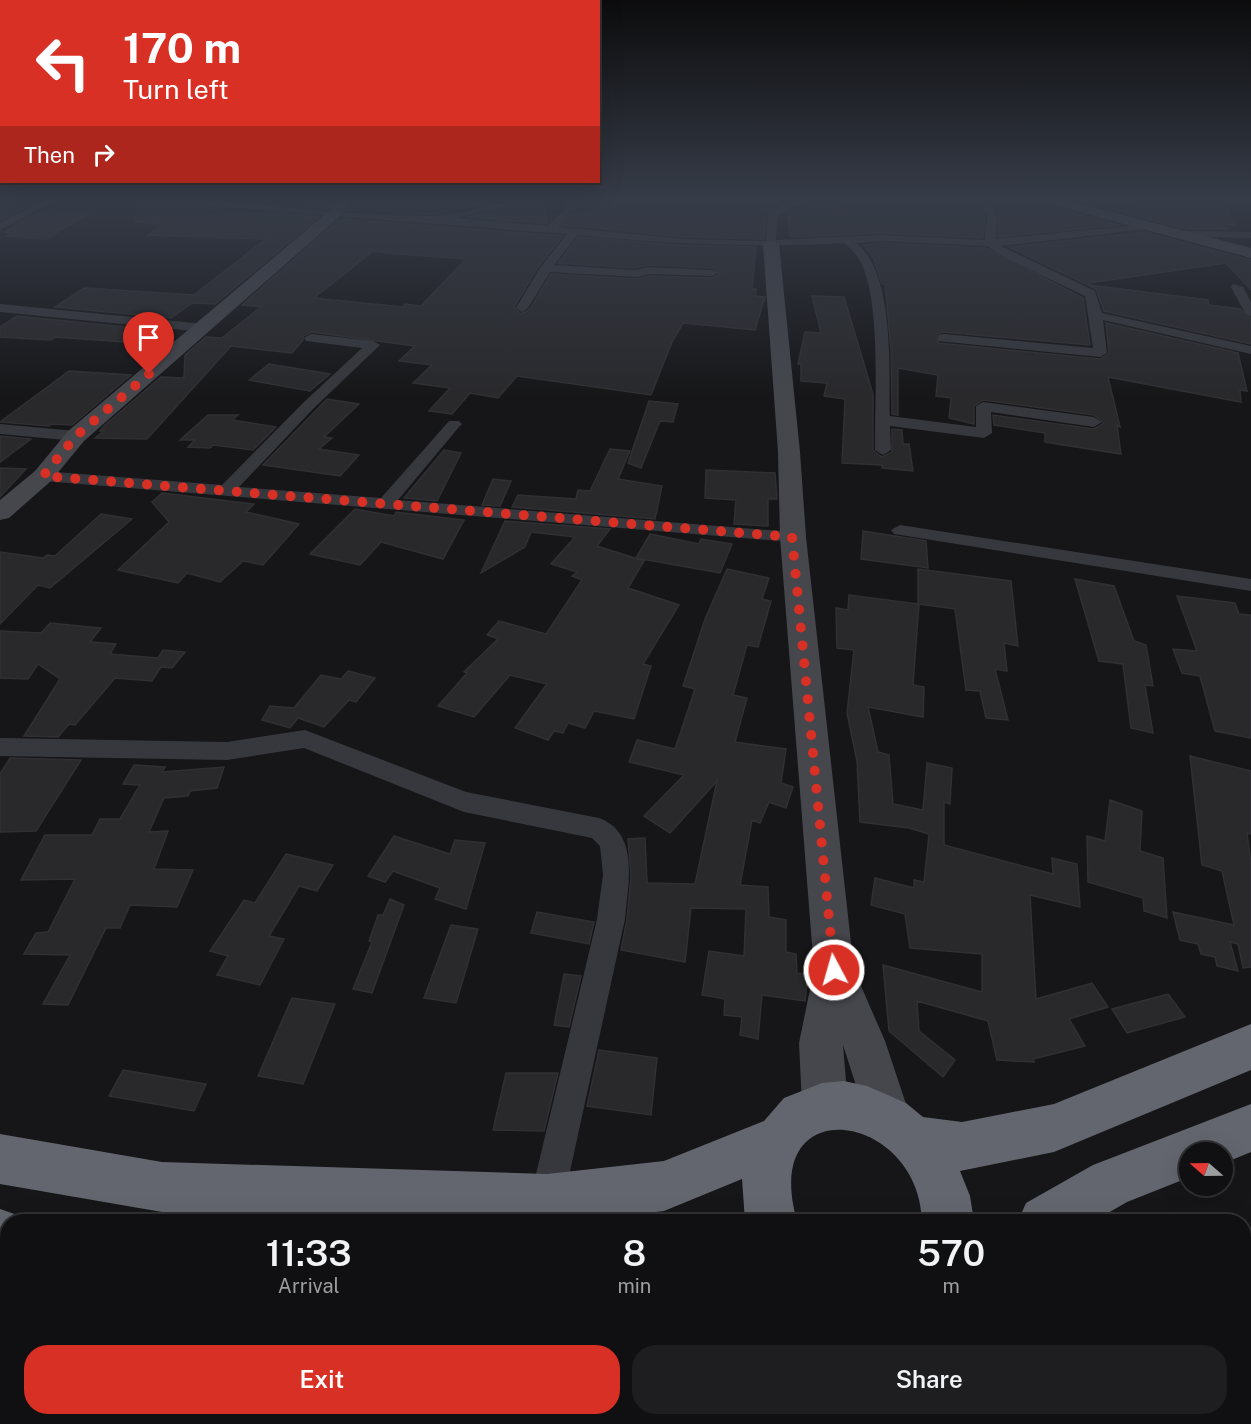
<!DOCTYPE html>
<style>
:root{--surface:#101012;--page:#1e1e20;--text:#f1f3f6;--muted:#9c9d9f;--line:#303032;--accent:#d93025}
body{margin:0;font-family:"Public Sans",sans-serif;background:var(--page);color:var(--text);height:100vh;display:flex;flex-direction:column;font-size:22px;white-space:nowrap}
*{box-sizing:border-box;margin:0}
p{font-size:20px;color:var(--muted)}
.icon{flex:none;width:33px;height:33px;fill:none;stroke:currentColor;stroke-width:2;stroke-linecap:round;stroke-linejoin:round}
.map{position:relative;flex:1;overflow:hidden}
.drawer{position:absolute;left:0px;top:1214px;width:1251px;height:212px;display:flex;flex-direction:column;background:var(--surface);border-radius:24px 24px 0 0;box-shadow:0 6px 24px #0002,0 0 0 2px var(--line)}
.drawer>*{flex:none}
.banner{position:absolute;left:0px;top:0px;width:600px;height:183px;box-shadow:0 6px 24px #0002,0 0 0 2px var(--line);background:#d93025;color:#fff;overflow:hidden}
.needle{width:39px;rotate:290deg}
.controls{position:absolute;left:1179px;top:1142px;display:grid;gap:12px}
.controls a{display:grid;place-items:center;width:54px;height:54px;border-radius:50%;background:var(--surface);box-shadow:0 6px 24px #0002,0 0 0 2px var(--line);font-size:30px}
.pin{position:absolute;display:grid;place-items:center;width:51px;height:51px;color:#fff;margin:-62px -26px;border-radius:50% 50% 50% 0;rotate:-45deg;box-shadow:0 0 6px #0007}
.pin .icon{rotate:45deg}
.me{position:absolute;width:66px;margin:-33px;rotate:354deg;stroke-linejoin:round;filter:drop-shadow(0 0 4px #0008)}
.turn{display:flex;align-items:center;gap:21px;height:126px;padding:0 24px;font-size:27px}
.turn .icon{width:78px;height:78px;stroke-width:2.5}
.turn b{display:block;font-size:42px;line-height:51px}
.then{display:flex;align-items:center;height:57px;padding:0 24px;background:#0003;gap:12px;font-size:22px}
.eta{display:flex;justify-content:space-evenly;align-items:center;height:102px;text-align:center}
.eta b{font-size:36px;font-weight:600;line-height:42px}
.button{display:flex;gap:12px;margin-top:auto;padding:12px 24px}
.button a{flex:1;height:69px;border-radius:24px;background:var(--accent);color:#fff;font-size:24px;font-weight:600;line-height:69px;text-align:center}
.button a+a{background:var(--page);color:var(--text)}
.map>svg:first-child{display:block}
.building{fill:#29292c;stroke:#303034;stroke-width:1.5;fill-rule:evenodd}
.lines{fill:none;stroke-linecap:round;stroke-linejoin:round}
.street{fill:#37383d;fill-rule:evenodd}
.secondary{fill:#45474d;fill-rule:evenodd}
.highway{fill:#63666e;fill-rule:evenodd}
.route{stroke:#d93025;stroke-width:10;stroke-dasharray:0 18}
</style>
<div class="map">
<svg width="1251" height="1424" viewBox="0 0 1251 1424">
<rect width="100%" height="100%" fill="#161618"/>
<path class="building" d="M311 198H338L328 209 300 206Z
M357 198H516L432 214 347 210Z
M542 198H545L547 224 469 217Z
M569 198 633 200 636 198H779L776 206 766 211 764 239 684 237 562 225 576 208 569 203 561 210Z
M873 198H975L985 216 983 238 882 233 790 237 788 213 820 203 837 204 836 209 876 211Z
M990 198H1034L1037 203 1119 225 998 237 999 216Z
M1067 198 1225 207 1235 225 1221 224 1227 229H1186Z
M137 200 142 203 319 217 215 304 192 303 171 318 55 307 84 288 194 295 266 239 148 235 163 224 136 222Z
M0 206 26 207 0 220Z
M46 209 91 212 46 239 7 236 12 233 5 232 18 225H15Z
M340 219 563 236 538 267 514 307 521 314 530 309 551 274 638 279 649 276 712 278 720 274 712 268 647 265 636 268 558 263 578 237 677 245 756 247 752 289H756L755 296 765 297 755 330 683 323 672 342 651 395 517 376 498 398 470 393 452 414 429 411 450 388 413 383 432 365 399 361 415 346 311 332 303 336V340L292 353 231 346 147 439 95 438 104 431H100L104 426 161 377 184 378 185 355 206 337 222 338 261 307 242 305ZM373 251 397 254 466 259 421 306 405 304 403 307 314 298Z
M1144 232 1251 260V290L1226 263 1089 283V285L1208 300 1209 305 1240 309 1251 319V344L1104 311 1096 289 1009 247Z
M882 243 986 248 1083 298 1090 345 943 332 936 334 938 343 1100 359 1109 353 1106 323 1238 353 1247 391 1240 390 1241 402 1108 377 1120 427 1117 426 1121 454 1045 442V433L994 425 993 415 1094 429 1104 423 1094 415 983 400 974 406V424L949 418 951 398 936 396 938 375 898 368V415L892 414 891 349 885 284H882L874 259 864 245Z
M812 296 844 297 873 394V450L882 457 892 452V429L902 430 903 444H909L913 471 882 468V465L842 463 845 399 824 396 827 383 801 381V364H798L805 332 821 333Z
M17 316 156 330 139 343 55 337 51 340 0 337V327Z
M269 364 312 371 330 374 310 391 249 380Z
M69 371 131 375 72 425 52 424 49 426 0 422Z
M327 399 359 404 324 437 332 438 319 449 359 455 340 476 263 465Z
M649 401 678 404 673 422 660 421 641 468 628 463Z
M208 415H238L232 420 276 427 253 450 213 445 210 448 188 447 195 440H180Z
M0 436 31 439 0 462Z
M610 449 630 451 618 479 662 486 655 519 512 507 518 495 576 499 578 490 590 491Z
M444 450 461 453 437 501 404 498Z
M0 468 26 469 0 497Z
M706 470 775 473 777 499H768V526L734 524 736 500 705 498Z
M493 479 511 481 500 506 482 505Z
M162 493 254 504 246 512 299 524 263 565 243 561 220 582 187 573 178 583 118 570 169 522 152 502Z
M355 509 394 516 396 512 464 520 443 559 381 542 360 565 310 554Z
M101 514 132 519 50 588 38 585 0 624V552L43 558 47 555 55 556Z
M505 521 610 529 597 546 644 561 628 588 679 605 643 664 651 666 634 719 594 711 585 728 568 723 563 733 554 731 548 740 515 728 547 684 510 675 474 717 438 706 467 673 464 672 498 639 487 635 499 621 546 634 582 580 572 576 577 572 551 564 575 537 531 532 525 547 481 573Z
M863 531 926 541 928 568 861 559Z
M650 534 699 544 701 539 732 544 720 573 636 558Z
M727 569 769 578 762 599 771 601 758 647 747 645 733 695 747 698 735 742 786 749 781 783 793 787 786 808 769 802 760 823 752 820 740 885 768 887 769 917 786 920V952L796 954 797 973 808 974 805 1001 762 995 758 1039 740 1035 742 1017 724 1015 725 999 702 995 709 951 744 956 746 909 691 908 685 962 621 950 627 919 631 876 628 839 645 838 647 883 695 884 717 781 670 833 644 816 684 775 629 762 637 740 675 749 695 689 683 686 705 619Z
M918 569 1011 581 1018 646 1004 643 1007 671 995 669 1008 720 986 718 980 691 966 690 955 609 919 604 913 685 924 687 923 717 868 707 878 752 889 755 893 804 923 810 927 763 952 768 950 804 944 802V845L1053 874 1052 858 1077 864 1080 907 1030 895 1036 999 1092 983 1108 1007 1069 1019 1085 1046 1033 1059 1034 1062 997 1060 988 1021 917 1001 919 1031 955 1060 943 1077 889 1031 883 965 982 992V954L910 948 905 914 871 905 875 878 914 888V880L924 882 929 834 909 828 860 822 857 761 847 713 854 650 837 648 836 608 848 610 849 595 918 604Z
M1075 579 1114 586 1134 641 1146 645 1153 686 1145 685 1153 733 1131 728 1123 664 1099 661Z
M1177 596 1235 603 1239 614 1251 615V738L1215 731 1200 676 1182 673 1173 649 1197 651Z
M50 623 101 628 90 642 116 644 110 654 158 658 163 650 185 652 172 668 161 667 152 681 115 678 75 725 69 724 58 737 24 736 60 679 38 664 28 679 0 678V631L41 633Z
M348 671 375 678 356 702 349 700 324 727 298 718 290 728 262 720 270 706 294 708 321 675 341 679Z
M1190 756 1251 771V834L1247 833 1251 863V967L1243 968 1238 944 1230 942 1238 971 1217 966 1215 957 1201 954 1198 944 1180 940 1173 912 1234 925 1222 871 1202 865Z
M10 758 81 760 36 831 0 832V774Z
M134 765 165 767 162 772 224 767 217 788 190 791 188 796 164 798 149 832 168 831 154 869 193 870 177 907 130 905 120 928H106L68 1005 43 1004 70 955 24 954 36 933 48 932 75 879 21 880 45 835H92L100 819H120L140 785 123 784Z
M1110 800 1142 811 1140 851 1163 858 1167 918 1144 911 1143 898 1088 882 1087 836 1105 841Z
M394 836 450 854 455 840 485 843 466 909 435 899 440 888 393 871 385 882 368 876Z
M286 854 333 865 317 891 299 886 269 936 284 939 260 985 217 975 228 956 210 951 244 900 255 903Z
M390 899 404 905 372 993 353 989 372 942 369 941 378 915H383Z
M537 912 594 922 589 944 531 933Z
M451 925 478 929 456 1003 424 998Z
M564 974 581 976 569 1027 554 1025Z
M1168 994 1185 1017 1127 1033 1112 1009Z
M292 998 335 1004 303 1084 258 1076Z
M599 1050 657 1058 651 1115 587 1106Z
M123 1070 206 1084 194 1111 109 1096Z
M506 1073H558L544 1131 493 1130Z"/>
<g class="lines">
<path class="street" d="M49 198H61L0 230V223Z
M137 198C236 197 334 217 432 216 468 215 503 198 540 198L455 218 548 226 569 205 574 208 558 227 684 239 766 241 768 211 804 198H818L777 215 776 240 882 235 985 240 987 216 977 198H987L997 216 996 239 1151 224V228L1147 229 1001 246 1095 291 1102 313 1251 346V354L1103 320 1107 353 1100 357 938 341V335L943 334 1093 348 1085 296 1004 257 987 246 882 241 856 243C895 272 889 371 890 416L976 427V406L983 402 1094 417 1102 422 1094 427 991 412 992 433 984 438 890 426 891 450 883 455 875 450C874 403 883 293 857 256 854 251 848 247 844 243 754 248 666 244 577 235L554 265 636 270 647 267 712 270 718 273 712 276 649 274 638 277 550 272 528 308 522 312 516 308 540 268 567 234 142 201Z
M1177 231 1251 232V238L1173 236V232Z
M1233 284 1243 287 1251 302V317L1245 313 1231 287Z
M0 304 204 324 210 328 204 332 0 312Z
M311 334 373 341 380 345 313 409 239 487 381 498 449 421H459L462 424 459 427 398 500 793 532 802 537 793 542 43 481 35 476 43 471 222 485 303 403 362 348 306 341 304 338Z
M0 424 76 431 84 436 76 441 0 434Z
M900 525 1251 579V591L894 534 891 530Z
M305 730 466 792 599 818C640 833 628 884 625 919L564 1199 559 1211 547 1216 535 1211 530 1199 597 919 603 875 600 846 592 838 464 812 304 748 227 760 0 756V738L227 742Z"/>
<path class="secondary" d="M341 198H355L338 218 84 441 51 481 9 518 0 520V500L35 471 68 431 328 212Z
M1036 198H1058L1251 248V258L1038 201Z
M771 239 779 244 800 452 806 537 854 970 885 1041 910 1116 903 1132 887 1139 871 1132 843 1045 848 1105 841 1121 825 1128 809 1121 802 1105 799 1043 814 970 780 537 778 452 763 244Z
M829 1418H939L938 1424H831Z"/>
<path class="highway" d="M1251 1024V1070L1054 1152 960 1171 970 1196 974 1221H922C919 1112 759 1087 797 1221H745L742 1179 664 1211 578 1221H438L162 1212 0 1184V1134L162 1162 547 1174 664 1161 764 1121 784 1098 822 1083 844 1081 867 1086 906 1103 923 1117 962 1122 1054 1104Z
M1251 1104V1152L1222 1164V1152H1190V1177L1127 1202 1094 1221H1018L1026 1203 1093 1165Z
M0 1209 26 1218 28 1221H8V1262L0 1261Z"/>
</g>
<linearGradient id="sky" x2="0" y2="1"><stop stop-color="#0c0c0d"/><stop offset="0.5" stop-color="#363c48"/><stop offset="1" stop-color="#363c48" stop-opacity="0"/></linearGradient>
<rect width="1251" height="397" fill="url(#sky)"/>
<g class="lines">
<path class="route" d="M149 374 76 436 43 476 792 537 834 970"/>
</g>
</svg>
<div class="controls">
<a><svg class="needle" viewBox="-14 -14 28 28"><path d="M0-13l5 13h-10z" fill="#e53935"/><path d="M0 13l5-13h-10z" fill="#9c9d9f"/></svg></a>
</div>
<div class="pin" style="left:149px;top:374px;background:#d93025"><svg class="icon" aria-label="arrive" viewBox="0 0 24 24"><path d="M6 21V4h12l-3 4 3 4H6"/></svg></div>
<svg class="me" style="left:834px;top:970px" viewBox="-20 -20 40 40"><circle r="17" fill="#d93025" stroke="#fff" stroke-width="3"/><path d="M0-11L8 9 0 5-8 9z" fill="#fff"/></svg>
<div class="banner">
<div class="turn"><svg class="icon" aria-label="left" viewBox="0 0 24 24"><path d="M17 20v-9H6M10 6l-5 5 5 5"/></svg><div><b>170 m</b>Turn left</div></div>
<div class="then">Then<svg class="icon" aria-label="right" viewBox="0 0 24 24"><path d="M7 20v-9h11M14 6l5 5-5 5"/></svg></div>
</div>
<section class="drawer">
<div class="eta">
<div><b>11:33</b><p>Arrival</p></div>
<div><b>8</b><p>min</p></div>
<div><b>570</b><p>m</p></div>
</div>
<div class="button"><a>Exit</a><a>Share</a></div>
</section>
</div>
